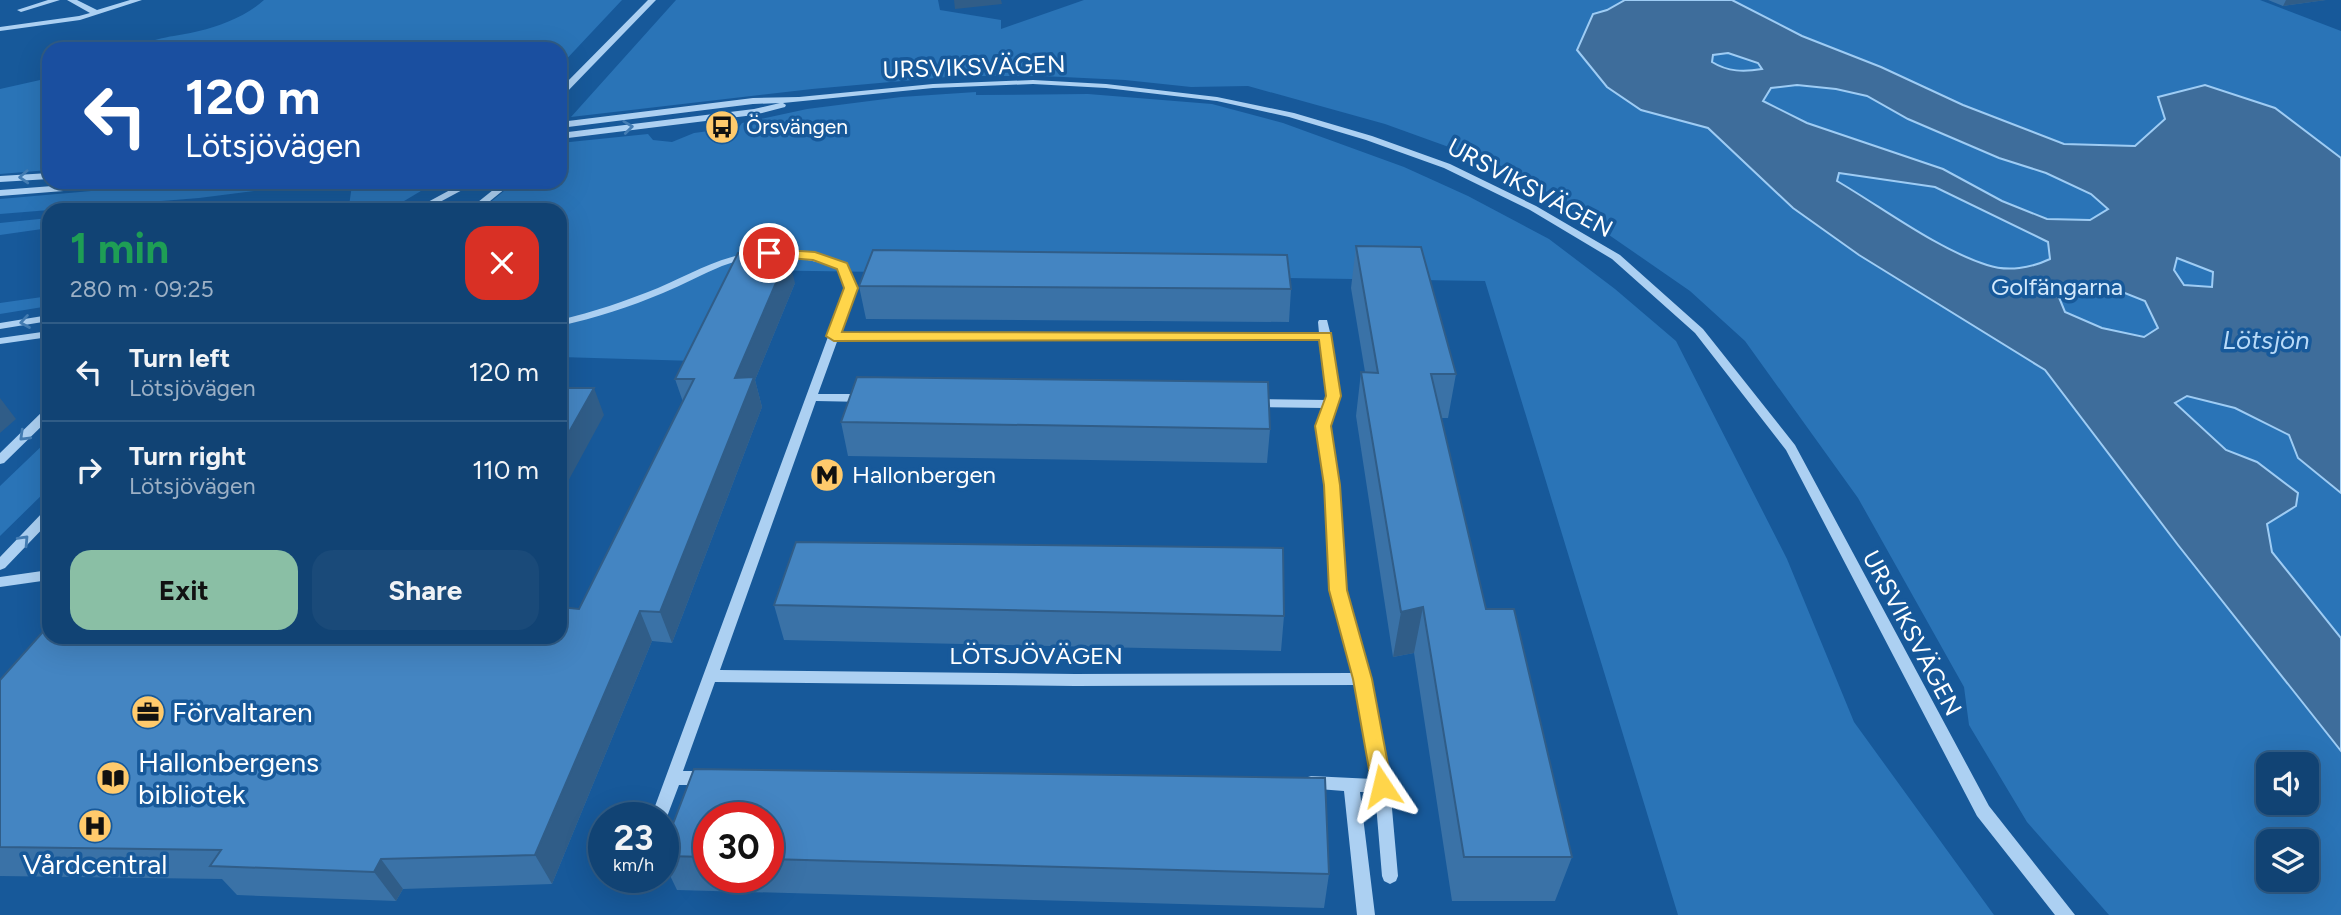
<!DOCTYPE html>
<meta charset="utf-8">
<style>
:root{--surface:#114374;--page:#1a4a79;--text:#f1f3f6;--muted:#9cb0c5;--line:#305c86;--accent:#8abfa5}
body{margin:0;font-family:Figtree,sans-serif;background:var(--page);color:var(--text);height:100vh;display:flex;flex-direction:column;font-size:26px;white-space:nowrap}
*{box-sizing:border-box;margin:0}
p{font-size:23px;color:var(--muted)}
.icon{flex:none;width:38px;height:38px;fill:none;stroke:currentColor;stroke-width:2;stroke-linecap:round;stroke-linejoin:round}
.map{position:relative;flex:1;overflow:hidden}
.details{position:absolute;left:42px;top:203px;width:525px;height:441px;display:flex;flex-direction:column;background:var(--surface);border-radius:21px;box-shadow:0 7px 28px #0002,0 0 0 2px var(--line)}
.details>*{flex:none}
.top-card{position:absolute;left:42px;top:42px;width:525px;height:147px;border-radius:21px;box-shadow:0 7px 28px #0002,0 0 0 2px var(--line);background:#1a4fa0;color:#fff;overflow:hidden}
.fabs{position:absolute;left:2256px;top:752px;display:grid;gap:14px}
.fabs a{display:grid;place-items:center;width:63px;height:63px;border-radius:14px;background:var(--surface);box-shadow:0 7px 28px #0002,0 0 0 2px var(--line);font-size:35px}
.speed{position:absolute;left:588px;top:802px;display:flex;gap:14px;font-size:35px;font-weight:700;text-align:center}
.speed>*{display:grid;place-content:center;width:91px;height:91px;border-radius:50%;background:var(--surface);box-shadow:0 7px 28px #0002,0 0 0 2px var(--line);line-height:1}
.speed small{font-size:18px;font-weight:400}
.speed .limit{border:10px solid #d22;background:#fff;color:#111}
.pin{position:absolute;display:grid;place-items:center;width:60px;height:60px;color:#fff;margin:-30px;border:4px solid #fff;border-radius:50%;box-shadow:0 2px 7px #0007}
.me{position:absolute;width:77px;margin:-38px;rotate:350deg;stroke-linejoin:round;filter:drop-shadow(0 0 5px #0008)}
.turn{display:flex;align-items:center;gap:24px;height:147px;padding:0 28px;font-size:32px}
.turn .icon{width:91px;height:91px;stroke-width:2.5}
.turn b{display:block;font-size:49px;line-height:60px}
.round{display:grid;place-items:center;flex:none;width:74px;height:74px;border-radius:21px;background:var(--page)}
.summary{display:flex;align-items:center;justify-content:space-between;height:119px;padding:0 28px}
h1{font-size:42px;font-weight:700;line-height:52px;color:#1e9e55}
.primary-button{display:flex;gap:14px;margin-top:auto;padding:14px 28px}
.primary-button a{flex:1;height:80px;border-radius:21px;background:var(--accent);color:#111;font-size:28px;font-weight:700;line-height:80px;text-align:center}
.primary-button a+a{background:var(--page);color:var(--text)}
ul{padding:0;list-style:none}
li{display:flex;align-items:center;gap:21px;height:98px;padding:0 28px;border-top:2px solid var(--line)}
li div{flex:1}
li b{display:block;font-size:26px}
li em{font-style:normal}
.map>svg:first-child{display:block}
.green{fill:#2a74b7;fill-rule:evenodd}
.water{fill:#3e6d9b;stroke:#9eccf4;stroke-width:2;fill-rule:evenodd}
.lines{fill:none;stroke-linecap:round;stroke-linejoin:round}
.minor{fill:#acd0f2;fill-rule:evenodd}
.wall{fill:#3a72a7;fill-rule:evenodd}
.shaded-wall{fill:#305d88}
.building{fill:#4485c2;stroke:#305d88;stroke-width:2}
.oneway{stroke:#447db4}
.route{fill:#ffd54a;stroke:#a68a30;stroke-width:2}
.labels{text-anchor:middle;stroke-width:7;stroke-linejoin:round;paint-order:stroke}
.far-poi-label{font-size:21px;fill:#fff;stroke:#17599a;text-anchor:start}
.street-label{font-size:24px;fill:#fff;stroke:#17599a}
.park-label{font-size:24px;fill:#d3e9fc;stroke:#17599a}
.poi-label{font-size:24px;fill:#fff;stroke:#17599a;text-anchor:start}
.water-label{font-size:26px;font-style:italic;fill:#b8daf8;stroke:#17599a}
.near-poi-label{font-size:28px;fill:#fff;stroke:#17599a;text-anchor:start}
</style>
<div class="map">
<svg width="2341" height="915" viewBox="0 0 2341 915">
<rect width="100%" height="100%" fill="#17599a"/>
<path class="green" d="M264 0H622L560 66V49H135C155 36 176 37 199 31 221 26 248 15 264 0Z
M676 0H938L940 10 1001 20V29L1084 0H2260L2341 31V915H2109L2027 822 1969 725 1964 687 1858 498 1745 341 1690 291 1518 172 1385 124 1248 86 1191 87 1125 80 1042 76H958L812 89 571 117ZM2268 765H2306V803H2268ZM2268 842H2306V880H2268Z
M49 78V170L0 174V89Z
M976 92V95L1088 94 1212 104 1283 123 1404 167 1468 196 1549 239 1615 289 1676 341 1787 559 1854 722 1994 915H1678L1485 281 740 270 695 361 560 357V210H481L515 182H560V143L648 134 653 140 672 142 694 133 739 127 742 123 807 109 901 97Z
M194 182H324L199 198 0 214V199Z
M380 182H436L389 210H326L349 206 352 185Z
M49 218V228L0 235V223Z
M49 296V306L0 314V303Z
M49 439V488L0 536V486Z"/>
<path class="water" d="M1625 0H1732L1802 36 1881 67 1963 105 2064 144 2135 146 2165 119 2158 97 2205 85 2275 108 2341 158V493L2298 458 2289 435 2235 408 2187 396 2175 403 2226 450 2257 462 2298 493 2296 506 2267 524 2272 552 2341 638V751L2178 545 2045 370 1859 255 1793 208 1708 128 1641 110 1607 87 1577 50 1593 14 1607 10ZM1728 53 1758 63 1762 69C1744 72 1728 72 1712 62L1713 55ZM1797 85 1836 89 1867 96 1908 119 1999 158 2046 173 2091 194 2108 209 2090 220 2047 219 2002 201 1943 169 1807 123 1763 101 1771 88ZM1839 173 1935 187 2048 242 2050 259C2031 268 2008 272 1987 265 1937 249 1883 208 1837 181ZM2177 258 2213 272 2212 287 2184 285 2174 270ZM2102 284 2145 301 2158 328 2144 337 2102 328 2065 312 2058 295 2073 288Z"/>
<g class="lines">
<path class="minor" d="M48 0H60L21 12 17 10Z
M67 0H77L97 10 130 0H142L80 20 0 31V27L79 16 90 13Z
M648 0H656L563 96H560V89Z
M1033 80 1106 84 1217 97 1294 113 1372 136 1450 164 1536 206 1620 255 1703 329 1795 445 1989 806 2075 915H2055L1977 816 1786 450 1695 333 1612 259 1530 210 1444 168 1366 140 1289 117 1217 101 1106 88 1033 84 933 88 783 103 786 105 785 107 754 115 560 139V133L754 109 780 103 753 104 560 128V122L753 98 799 97 933 84Z
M49 173V179L0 182V176Z
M105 182H145L140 185 0 196V190Z
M503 182H509L511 184 479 210H468Z
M463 183 468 186 466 188 425 210H413Z
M770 250 800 252 847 264 856 288 840 333H1319L1318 322 1319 320H1327L1331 336 1340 396 1329 426 1338 485 1345 590 1369 679 1390 786 1398 876 1396 881 1390 884 1384 881 1382 876 1375 792H1360L1375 915H1357L1344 791 1305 788 1303 783 1305 778 1311 776 1373 779 1356 685 1075 686 715 682 683 771H708L714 773 716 778 714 783 708 785H679L665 822H663V817H651L846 288 839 268C801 256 760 251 722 266 702 274 683 285 663 293 630 307 595 318 560 326V320C593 312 626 301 658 288 697 271 726 253 770 250ZM838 339H1320L1328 396 1327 400 1254 399 1248 403 1254 407 1324 408 1317 426 1326 485 1331 590 1353 673 1075 674 720 670 816 401 865 402 871 398 865 394H818Z
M49 315V321L0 329V323Z
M49 331V337L0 344V338Z
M49 408V419L4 463 0 464V453L45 409Z
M49 510V522L5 568 0 570V557L44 511Z
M49 570V580L0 587V577Z"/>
</g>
<path class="wall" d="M2268 0H2326L2283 6Z
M1356 246 1456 374 1448 418H1441L1486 609 1572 857 1555 901H1452L1414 653 1393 657 1356 416 1361 372H1365L1351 288Z
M795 283 755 380 762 407 672 643 652 641 552 884 403 889 396 901 237 895 222 879 0 876V680L544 639 579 609 683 402 675 379Z
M859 286 1291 289 1289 322 866 319Z
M841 422 1270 429 1267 463 848 456Z
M774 605 1284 616 1281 651 784 640Z
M694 769 1325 778 1329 874 1324 908 677 890 663 861V850ZM709 817H768V877H709Z"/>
<path class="shaded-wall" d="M954 0H1001L1002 4 955 9Z
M2286 0H2326L2283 6Z
M788 255 795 283 755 380 762 407 672 643 660 612 735 378Z
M594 388 604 415 560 496V448Z
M0 398 16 419 0 433Z
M1423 607 1414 653 1393 657 1401 612Z
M640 611 652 641 552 884 535 855Z
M381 859 403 889 396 901 374 872Z"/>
<path class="building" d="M1356 246 1421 247 1456 374H1431L1486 609H1514L1572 857H1464L1423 607 1401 612 1361 372 1378 373Z
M873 250 1287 255 1291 289 859 286Z
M738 253 788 255 735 378 754 377 660 612 640 611 535 855 381 859 374 872 210 866 221 850 0 847V680L49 625V637H489L544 639 545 637H560V607L579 609 694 379H675Z
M857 377 1268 382 1270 429 841 422Z
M560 388H594L560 448Z
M796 542 1283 548 1284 616 774 605Z
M694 769 1325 778 1329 874 768 859V817H709V857L663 856V850Z"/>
<defs><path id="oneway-chevron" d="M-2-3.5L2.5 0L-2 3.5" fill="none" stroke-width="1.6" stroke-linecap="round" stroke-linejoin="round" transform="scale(1.75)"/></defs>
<g class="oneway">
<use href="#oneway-chevron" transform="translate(628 127) rotate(-7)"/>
<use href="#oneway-chevron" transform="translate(24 177) rotate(177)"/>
<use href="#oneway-chevron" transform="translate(25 322) rotate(171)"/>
<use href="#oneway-chevron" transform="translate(24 436) rotate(136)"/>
<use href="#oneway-chevron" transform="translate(24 540) rotate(-47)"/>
</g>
<path class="route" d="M769 249 815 252 847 263 858 288 842 332 1331 333 1341 396 1331 426 1340 485 1347 590 1372 679 1392 786 1389 792 1382 794 1375 792 1372 786 1353 679 1329 590 1324 485 1315 426 1326 396 1319 340 834 341 826 336 844 288 837 269 813 260 765 256 763 253Z"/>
<defs>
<g id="bus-disc" transform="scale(1.75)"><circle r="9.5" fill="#ffca6c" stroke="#17599a"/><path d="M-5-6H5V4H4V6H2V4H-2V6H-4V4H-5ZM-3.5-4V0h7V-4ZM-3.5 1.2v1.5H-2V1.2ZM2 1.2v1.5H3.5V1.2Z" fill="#111"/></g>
<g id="metro-disc" transform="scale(1.75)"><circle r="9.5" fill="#ffca6c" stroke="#17599a"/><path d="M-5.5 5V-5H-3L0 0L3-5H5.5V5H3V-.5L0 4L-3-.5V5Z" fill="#111"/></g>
<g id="office-disc" transform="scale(1.75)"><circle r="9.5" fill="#ffca6c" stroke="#17599a"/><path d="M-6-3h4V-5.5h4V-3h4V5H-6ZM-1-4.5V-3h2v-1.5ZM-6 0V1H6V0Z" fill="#111"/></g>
<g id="library-disc" transform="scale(1.75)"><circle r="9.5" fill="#ffca6c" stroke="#17599a"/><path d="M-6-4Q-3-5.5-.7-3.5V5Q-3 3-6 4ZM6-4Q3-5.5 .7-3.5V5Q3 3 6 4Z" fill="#111"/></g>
<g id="hospital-disc" transform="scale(1.75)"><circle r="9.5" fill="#ffca6c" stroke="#17599a"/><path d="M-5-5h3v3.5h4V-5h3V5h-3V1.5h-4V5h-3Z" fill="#111"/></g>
</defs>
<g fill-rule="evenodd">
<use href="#bus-disc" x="722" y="127"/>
<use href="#metro-disc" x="827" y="475"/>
<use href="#office-disc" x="148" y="712"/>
<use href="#library-disc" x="113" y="778"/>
<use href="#hospital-disc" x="95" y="826"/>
</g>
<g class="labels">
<g class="far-poi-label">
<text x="746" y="134">Örsvängen</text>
</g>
<g class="street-label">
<text transform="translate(974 67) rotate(-2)" y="8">URSVIKSVÄGEN</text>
<text transform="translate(1530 188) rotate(28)" y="8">URSVIKSVÄGEN</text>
<text transform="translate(1912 633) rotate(62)" y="8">URSVIKSVÄGEN</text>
<text x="1036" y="664">LÖTSJÖVÄGEN</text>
</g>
<g class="park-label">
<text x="2057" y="295">Golfängarna</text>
</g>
<g class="poi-label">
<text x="852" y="483">Hallonbergen</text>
</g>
<g class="water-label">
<text x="2266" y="349">Lötsjön</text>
</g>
<g class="near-poi-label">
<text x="172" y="722">Förvaltaren</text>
<text x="138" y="772">Hallonbergens<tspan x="138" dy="32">bibliotek</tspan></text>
<text x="95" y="874" text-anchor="middle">Vårdcentral</text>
</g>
</g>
</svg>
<div class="fabs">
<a><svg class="icon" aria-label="sound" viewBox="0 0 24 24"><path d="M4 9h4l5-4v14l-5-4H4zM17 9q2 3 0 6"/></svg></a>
<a><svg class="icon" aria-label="layers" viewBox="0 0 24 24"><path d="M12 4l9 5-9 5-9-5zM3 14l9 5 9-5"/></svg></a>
</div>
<div class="speed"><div>23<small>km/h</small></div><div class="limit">30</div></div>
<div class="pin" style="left:769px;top:253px;background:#d93025"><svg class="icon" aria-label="arrive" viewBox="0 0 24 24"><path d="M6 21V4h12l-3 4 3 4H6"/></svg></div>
<svg class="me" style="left:1382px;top:786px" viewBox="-20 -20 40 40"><path d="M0-17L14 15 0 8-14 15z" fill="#ffd54a" stroke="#fff" stroke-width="4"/></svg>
<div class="top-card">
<div class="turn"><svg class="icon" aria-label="left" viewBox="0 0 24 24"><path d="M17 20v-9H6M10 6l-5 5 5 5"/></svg><div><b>120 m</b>Lötsjövägen</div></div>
</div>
<section class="details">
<div class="summary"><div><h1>1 min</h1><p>280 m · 09:25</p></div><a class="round" style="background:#d93025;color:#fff"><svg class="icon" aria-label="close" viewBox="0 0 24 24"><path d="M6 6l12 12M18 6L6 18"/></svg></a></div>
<ul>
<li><svg class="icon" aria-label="left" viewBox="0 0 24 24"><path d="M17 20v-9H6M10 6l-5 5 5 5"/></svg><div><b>Turn left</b><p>Lötsjövägen</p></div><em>120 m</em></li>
<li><svg class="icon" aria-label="right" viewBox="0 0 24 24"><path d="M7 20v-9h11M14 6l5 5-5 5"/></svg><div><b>Turn right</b><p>Lötsjövägen</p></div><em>110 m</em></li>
</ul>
<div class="primary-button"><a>Exit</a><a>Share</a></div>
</section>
</div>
